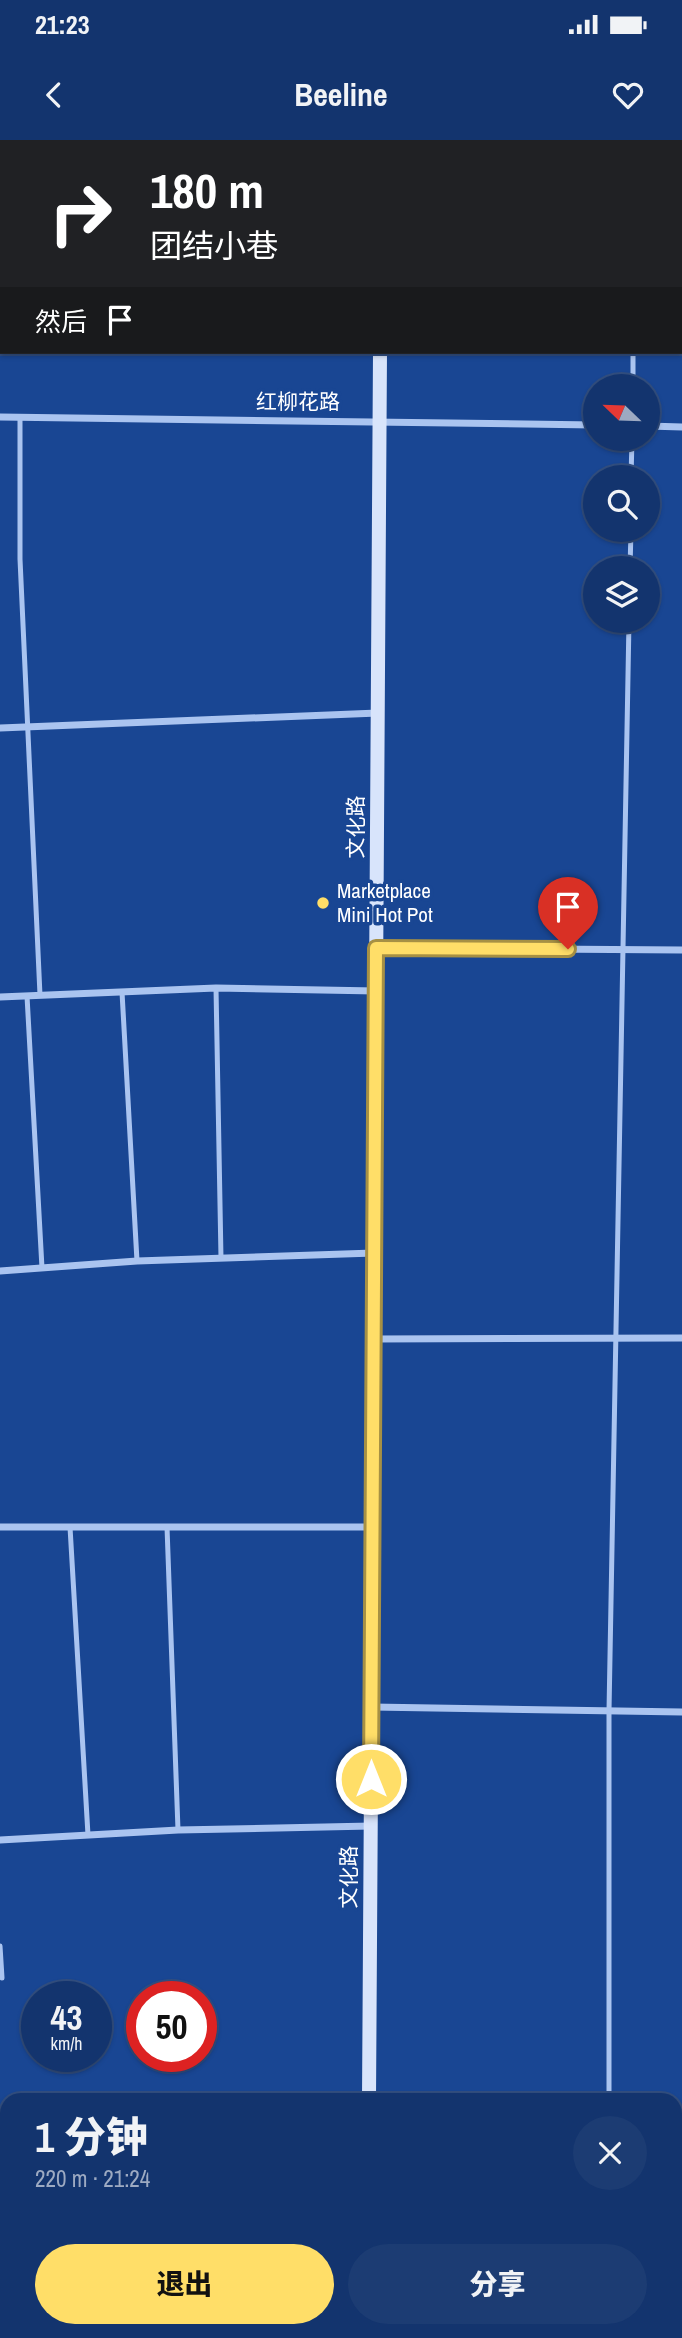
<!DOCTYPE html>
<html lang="zh">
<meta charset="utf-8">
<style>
:root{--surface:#13346e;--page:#1c3c73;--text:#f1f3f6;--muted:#9daac2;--line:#324f81;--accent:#ffde68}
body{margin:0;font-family:"Archivo Narrow","Noto Sans SC",sans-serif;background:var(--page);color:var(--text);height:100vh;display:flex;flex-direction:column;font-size:26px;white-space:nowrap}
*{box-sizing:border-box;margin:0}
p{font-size:23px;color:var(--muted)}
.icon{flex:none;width:38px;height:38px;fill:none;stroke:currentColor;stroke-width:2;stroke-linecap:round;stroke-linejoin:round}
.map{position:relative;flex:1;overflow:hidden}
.panel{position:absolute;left:0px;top:1953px;width:682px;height:245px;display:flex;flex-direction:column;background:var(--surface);border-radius:21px 21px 0 0;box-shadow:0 2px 5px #0004,0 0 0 2px var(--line)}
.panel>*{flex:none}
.banner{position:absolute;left:0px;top:0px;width:682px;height:214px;box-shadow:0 2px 5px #0004,0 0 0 2px var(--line);background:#202124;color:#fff;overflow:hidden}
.needle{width:46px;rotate:293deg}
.controls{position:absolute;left:583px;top:234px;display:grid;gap:14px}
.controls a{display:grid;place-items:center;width:77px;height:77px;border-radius:50%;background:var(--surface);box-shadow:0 2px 5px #0004,0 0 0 2px var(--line);font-size:35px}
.speed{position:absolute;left:21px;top:1841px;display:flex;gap:14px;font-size:35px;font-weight:700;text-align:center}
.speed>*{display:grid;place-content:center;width:91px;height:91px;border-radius:50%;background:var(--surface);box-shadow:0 2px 5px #0004,0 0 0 2px var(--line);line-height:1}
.speed small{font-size:18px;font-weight:400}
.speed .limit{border:10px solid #d22;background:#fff;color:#111}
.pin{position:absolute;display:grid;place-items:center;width:60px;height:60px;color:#fff;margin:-72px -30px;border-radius:50% 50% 50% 0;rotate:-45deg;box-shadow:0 0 7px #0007}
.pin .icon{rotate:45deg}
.me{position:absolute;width:77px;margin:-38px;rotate:0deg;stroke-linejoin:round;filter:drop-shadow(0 0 5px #0008)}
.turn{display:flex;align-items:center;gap:24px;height:147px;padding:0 35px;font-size:32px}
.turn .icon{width:91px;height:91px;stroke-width:2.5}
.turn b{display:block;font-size:49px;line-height:60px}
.then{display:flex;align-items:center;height:66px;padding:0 35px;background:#0003;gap:14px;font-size:26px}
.round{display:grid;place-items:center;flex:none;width:74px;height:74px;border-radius:37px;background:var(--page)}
.headline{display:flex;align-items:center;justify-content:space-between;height:119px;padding:0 35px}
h1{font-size:42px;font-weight:800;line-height:52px}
.primary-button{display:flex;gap:14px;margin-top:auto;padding:14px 35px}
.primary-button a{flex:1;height:80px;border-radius:42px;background:var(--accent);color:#111;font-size:28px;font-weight:800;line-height:80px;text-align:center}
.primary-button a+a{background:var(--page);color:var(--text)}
.status{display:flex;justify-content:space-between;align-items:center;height:49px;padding:0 35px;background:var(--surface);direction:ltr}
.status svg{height:19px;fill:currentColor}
header{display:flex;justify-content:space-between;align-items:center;height:91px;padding:0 35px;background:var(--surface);font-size:32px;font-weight:800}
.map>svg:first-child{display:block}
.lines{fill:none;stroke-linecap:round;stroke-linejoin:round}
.lane{stroke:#aac4f0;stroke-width:5}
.street{stroke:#aac4f0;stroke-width:7}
.secondary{stroke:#d8e4fb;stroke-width:14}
.route-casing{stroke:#a69044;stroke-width:18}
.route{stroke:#ffde68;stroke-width:12}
.poi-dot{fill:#ffde68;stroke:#194693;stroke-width:2.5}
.labels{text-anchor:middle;stroke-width:7;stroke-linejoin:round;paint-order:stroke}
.street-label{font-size:21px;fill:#fff;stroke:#194693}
.poi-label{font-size:21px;fill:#fff;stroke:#194693;text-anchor:start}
</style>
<div class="status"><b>21:23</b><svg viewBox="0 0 49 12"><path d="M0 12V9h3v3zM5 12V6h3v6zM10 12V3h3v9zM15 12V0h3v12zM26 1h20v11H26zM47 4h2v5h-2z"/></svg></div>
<header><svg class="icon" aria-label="back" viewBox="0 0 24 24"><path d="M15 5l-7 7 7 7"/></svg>Beeline<svg class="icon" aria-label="heart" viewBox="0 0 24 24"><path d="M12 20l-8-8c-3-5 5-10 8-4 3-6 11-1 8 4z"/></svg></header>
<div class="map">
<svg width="682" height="2198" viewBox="0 0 682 2198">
<rect width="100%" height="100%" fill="#194693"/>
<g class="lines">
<path class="lane" d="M633 2V0
M633 247V212
M20 277V419L40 855
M631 338 632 299
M630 429 631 390
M216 848 221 1118
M122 852 137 1121
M27 856 42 1128
M70 1387 88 1695
M167 1387 178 1690
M0 1806 2 1838
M609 1960V1571L629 481
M610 2191V2198"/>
<path class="street" d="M0 277 595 285
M648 286 682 287
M0 588 378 573
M377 808 682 810
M0 857 216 848 376 851
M0 1131 137 1121 374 1113
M374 1199 682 1198
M0 1387H373
M372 1567 682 1572
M0 1700 178 1690 371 1686"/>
<path class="secondary" d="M381 2V0
M369 1960 380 212
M368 2198V2191"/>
</g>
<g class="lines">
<g class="route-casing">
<path id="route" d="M371 1639 376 808 568 809"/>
</g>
<use href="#route" class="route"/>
</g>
<circle class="poi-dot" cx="323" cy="763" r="7"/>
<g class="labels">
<g class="street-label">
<text x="298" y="269">红柳花路</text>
<text transform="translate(356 687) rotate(-90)" y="7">文化路</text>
<text transform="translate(349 1737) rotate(-90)" y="7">文化路</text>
</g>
<g class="poi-label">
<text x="337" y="758">Marketplace<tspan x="337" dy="24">Mini Hot Pot</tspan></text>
</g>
</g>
</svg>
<div class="controls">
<a><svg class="needle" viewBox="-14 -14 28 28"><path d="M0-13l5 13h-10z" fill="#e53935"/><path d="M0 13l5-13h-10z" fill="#9daac2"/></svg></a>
<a><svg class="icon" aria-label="search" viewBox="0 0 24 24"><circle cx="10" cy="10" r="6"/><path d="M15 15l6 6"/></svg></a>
<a><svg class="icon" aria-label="layers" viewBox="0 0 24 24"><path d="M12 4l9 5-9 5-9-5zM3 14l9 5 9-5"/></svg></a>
</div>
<div class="speed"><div>43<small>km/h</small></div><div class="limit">50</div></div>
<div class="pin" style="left:568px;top:809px;background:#d93025"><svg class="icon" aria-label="arrive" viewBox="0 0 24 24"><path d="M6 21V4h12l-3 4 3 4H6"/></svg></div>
<svg class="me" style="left:371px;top:1639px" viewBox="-20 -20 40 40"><circle r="17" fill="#ffde68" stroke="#fff" stroke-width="3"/><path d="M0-11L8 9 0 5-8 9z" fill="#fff"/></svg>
<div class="banner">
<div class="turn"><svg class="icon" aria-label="right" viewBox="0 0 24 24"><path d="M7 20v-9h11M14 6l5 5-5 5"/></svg><div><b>180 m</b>团结小巷</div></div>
<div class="then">然后<svg class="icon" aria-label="arrive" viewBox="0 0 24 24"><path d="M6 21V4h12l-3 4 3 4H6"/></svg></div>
</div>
<section class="panel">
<div class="headline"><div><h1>1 分钟</h1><p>220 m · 21:24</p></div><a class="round"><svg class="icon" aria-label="close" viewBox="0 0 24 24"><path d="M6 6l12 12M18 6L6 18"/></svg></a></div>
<div class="primary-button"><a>退出</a><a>分享</a></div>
</section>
</div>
